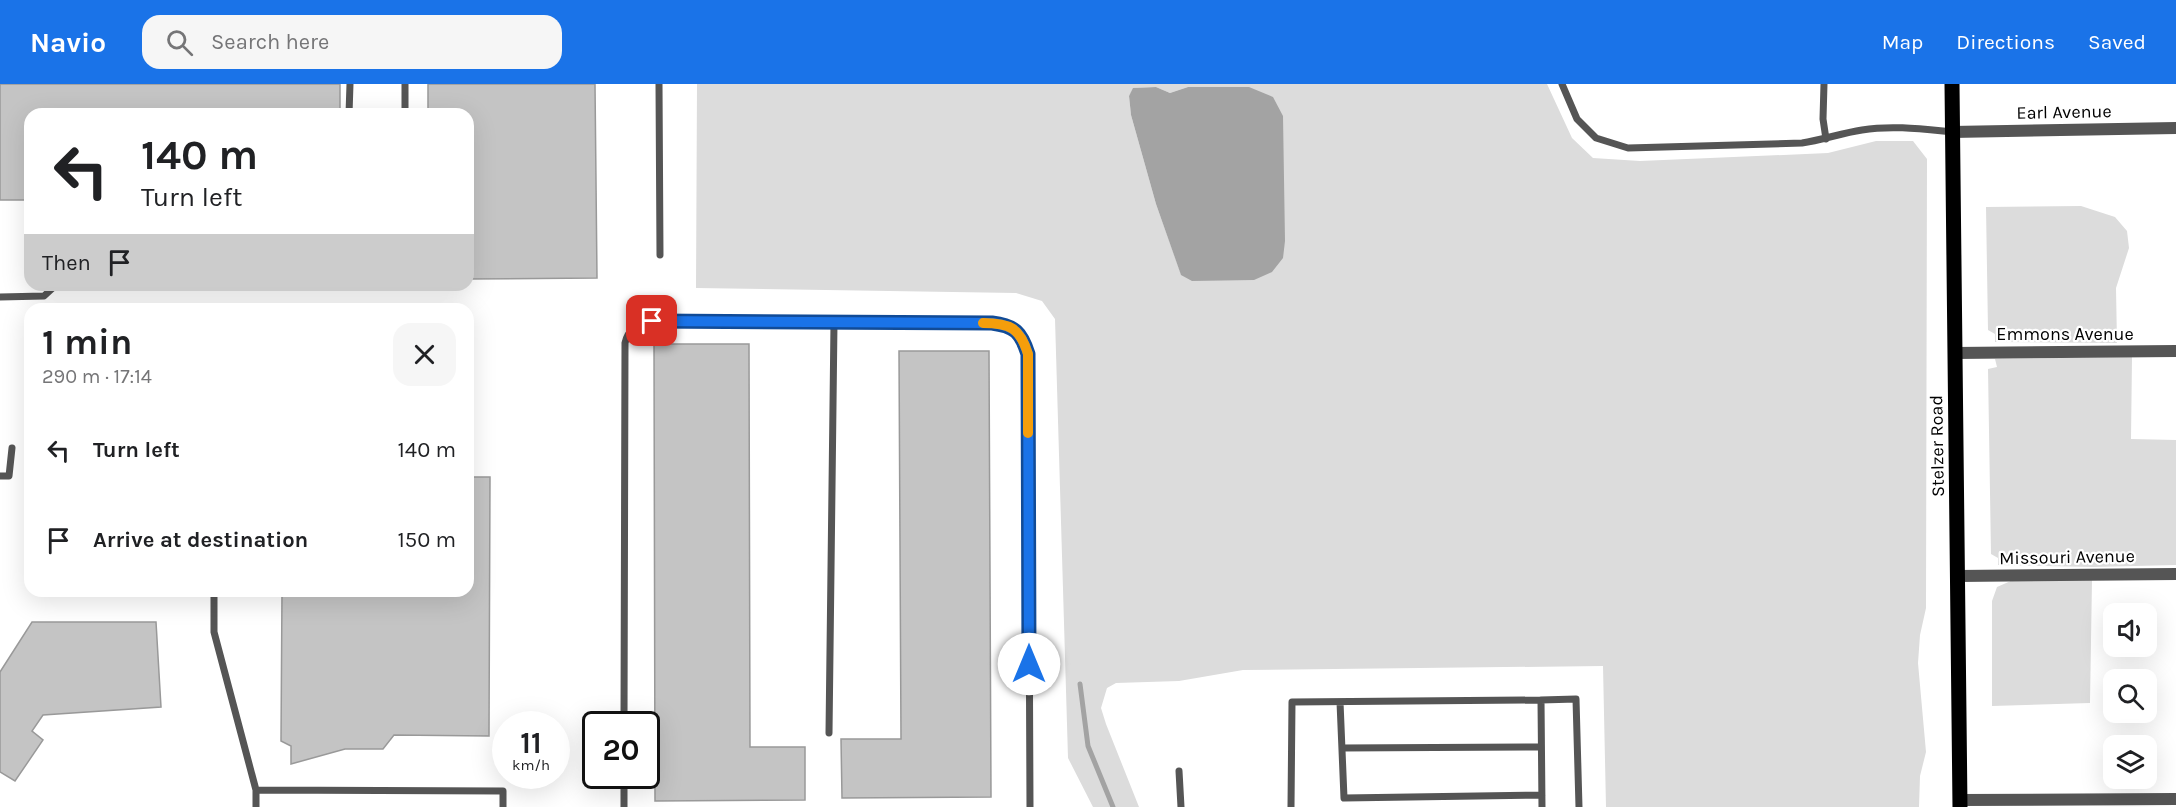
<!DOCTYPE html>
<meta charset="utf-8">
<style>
:root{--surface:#fff;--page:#f6f6f6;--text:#202124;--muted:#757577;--accent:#1a73e8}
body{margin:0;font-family:Karla,sans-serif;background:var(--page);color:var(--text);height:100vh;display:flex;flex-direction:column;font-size:22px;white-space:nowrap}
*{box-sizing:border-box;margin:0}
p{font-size:20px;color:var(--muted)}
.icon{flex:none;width:33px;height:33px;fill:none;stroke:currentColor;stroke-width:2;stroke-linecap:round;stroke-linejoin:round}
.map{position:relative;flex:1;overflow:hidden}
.details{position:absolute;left:24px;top:219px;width:450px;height:294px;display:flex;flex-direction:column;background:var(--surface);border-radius:18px;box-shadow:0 6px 24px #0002}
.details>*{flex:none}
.banner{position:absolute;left:24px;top:24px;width:450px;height:183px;border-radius:18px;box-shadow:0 6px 24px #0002;background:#fff;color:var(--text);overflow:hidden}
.tools{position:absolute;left:2103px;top:519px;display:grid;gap:12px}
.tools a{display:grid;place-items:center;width:54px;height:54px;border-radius:12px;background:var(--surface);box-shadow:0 6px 24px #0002;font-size:30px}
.speed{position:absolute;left:492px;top:627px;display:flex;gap:12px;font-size:30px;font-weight:700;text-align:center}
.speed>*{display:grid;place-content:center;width:78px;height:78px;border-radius:50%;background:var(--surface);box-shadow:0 6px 24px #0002;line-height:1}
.speed small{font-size:15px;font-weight:400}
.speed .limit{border:3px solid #111;border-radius:9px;background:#fff;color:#111}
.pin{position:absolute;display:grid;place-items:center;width:51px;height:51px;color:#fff;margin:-26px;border-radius:12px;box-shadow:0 3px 9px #0006}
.me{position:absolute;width:66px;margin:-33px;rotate:0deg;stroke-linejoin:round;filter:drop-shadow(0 0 4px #0008)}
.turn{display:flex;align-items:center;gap:21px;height:126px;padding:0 18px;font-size:27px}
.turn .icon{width:78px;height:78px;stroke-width:2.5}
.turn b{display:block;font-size:42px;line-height:51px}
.then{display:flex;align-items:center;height:57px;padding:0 18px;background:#0003;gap:12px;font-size:22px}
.round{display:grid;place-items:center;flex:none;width:63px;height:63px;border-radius:18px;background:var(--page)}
.head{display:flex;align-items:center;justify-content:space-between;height:102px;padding:0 18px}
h1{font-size:36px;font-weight:700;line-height:45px}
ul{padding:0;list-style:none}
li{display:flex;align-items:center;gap:18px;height:90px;padding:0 18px}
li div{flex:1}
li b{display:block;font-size:22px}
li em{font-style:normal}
header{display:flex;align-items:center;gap:36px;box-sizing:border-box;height:84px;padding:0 30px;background:var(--accent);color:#fff}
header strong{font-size:28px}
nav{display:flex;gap:33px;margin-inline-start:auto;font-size:21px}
.search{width:420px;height:54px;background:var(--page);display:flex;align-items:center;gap:15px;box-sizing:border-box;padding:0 21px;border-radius:18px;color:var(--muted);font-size:22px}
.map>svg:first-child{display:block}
.green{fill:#dcdcdc;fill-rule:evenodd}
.water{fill:#a3a3a3}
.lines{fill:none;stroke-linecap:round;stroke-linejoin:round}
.stream{stroke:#a3a3a3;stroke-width:5}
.building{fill:#c4c4c4;stroke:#999;stroke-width:1.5}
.service{stroke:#555;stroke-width:7}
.minor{stroke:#555;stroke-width:12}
.primary{stroke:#000;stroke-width:15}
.route-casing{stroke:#114b97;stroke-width:15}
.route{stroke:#1a73e8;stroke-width:10}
.slow{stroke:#f59e0b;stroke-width:10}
.labels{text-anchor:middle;stroke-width:4.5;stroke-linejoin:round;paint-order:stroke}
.street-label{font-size:18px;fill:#000;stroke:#fff}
</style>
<header>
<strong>Navio</strong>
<div class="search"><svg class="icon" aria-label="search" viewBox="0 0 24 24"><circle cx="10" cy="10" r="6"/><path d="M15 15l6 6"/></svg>Search here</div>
<nav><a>Map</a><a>Directions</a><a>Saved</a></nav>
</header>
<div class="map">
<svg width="2176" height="723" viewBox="0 0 2176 723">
<rect width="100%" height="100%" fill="#fff"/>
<path class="green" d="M697 0H1547L1572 54 1593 74 1640 77 1828 69 1876 57H1913L1927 75 1926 524 1920 551 1918 579 1926 668 1920 692 1919 723H1606L1603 582 1243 586 1179 597 1116 599 1107 604 1101 624 1106 640 1139 723H1093L1068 674 1055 235 1042 217 1016 209 696 204ZM1156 3 1170 9 1188 3 1181 190 1156 120 1131 31 1129 12 1134 4Z
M2081 122 2115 133 2127 147 2129 164 2116 204 2117 259 1995 258V250L1988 246 1986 123Z
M2132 273 2131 355 2176 356V481L2093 483 1998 481V474L1991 470 1988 285 1997 283 1995 275Z
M2013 496H2092L2090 619 1992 622V517L1997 503Z"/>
<path class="water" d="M1156 3 1170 9 1188 3H1249L1273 13 1283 32 1285 157 1283 174 1272 188 1254 196 1192 197 1181 191 1156 120 1131 31 1129 12 1133 4Z"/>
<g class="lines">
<path class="stream" d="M1080 600 1088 662 1113 723"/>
</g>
<path class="building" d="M0 0H340V30H30V116H0Z
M428 0H595L597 194 468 195V30H428Z
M654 260H749L750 663H805V716L655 717Z
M899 267H989L991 713 842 714 841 655H901Z
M468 393H490L489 652 394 651 383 665H345L291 680V662L281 657 282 507H468Z
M32 538H156L161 623 43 631 32 647 43 656 15 697 0 688V588Z"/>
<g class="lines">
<path class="service" d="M659 0 660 171
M1562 0 1577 35 1596 54 1628 64 1802 59C1822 56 1842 49 1862 46 1892 41 1922 45 1952 48
M1824 0 1823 35 1826 55
M349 30 350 0
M405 30V0
M0 213 44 212 56 201
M0 392H9L12 364
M214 507V548L256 706
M1541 616 1576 615 1579 723
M1340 618 1344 714 1542 711
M624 640 625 259C628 245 639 239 652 237L992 239C1015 242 1021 248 1028 270L1030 723
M829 649 834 239
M1342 664 1541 663
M1179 687 1181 723
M256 723V706L503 707V723
M624 723V692
M1291 723 1292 618 1541 616 1542 723"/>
<path class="minor" d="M1952 48 2176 44
M1955 269 2176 267
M1958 492 2176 490
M1960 716 2176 715"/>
<path class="primary" d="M1952 0 1960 723"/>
</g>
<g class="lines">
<g class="route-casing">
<path id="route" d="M652 237 992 239C1015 242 1021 248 1028 270L1029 580"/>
</g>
<use href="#route" class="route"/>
<path class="slow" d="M983 239C1010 239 1020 244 1028 270V349"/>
</g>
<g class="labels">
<g class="street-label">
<text transform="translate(2064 28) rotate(-1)" y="6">Earl Avenue</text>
<text x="2065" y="256">Emmons Avenue</text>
<text transform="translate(1937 362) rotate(-91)" y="6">Stelzer Road</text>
<text transform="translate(2067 473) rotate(-1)" y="6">Missouri Avenue</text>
</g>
</g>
</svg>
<div class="tools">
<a><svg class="icon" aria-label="sound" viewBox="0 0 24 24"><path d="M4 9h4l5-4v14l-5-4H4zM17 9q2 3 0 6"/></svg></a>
<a><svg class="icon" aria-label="search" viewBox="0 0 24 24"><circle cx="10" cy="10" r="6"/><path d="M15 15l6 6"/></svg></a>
<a><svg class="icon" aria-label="layers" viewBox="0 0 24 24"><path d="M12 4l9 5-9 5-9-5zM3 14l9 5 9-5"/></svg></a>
</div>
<div class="speed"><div>11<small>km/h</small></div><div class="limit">20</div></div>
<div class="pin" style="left:652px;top:237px;background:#d93025"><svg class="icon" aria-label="arrive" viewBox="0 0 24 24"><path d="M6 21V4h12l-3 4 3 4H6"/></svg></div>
<svg class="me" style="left:1029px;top:580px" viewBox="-20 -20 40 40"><circle r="19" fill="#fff"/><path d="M0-13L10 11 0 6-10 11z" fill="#1a73e8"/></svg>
<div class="banner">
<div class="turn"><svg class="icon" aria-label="left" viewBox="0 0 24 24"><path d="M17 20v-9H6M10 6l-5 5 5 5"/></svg><div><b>140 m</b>Turn left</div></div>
<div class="then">Then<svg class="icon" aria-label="arrive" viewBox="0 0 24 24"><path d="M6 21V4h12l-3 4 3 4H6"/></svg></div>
</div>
<section class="details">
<div class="head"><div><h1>1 min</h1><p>290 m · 17:14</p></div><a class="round"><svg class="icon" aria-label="close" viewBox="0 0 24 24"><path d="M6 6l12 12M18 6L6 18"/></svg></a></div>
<ul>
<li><svg class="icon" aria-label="left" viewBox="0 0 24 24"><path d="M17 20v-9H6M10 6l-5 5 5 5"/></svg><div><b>Turn left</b></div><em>140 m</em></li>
<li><svg class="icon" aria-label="arrive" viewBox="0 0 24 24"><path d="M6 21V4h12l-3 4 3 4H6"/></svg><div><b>Arrive at destination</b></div><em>150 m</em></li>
</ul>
</section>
</div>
